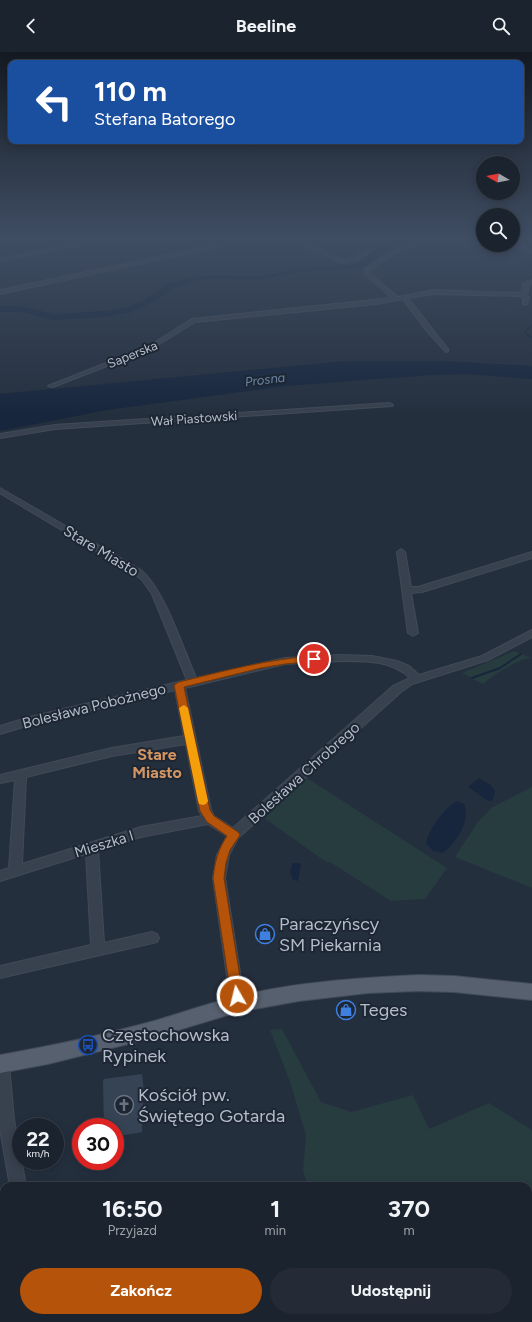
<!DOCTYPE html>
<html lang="pl">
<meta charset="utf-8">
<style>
:root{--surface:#1b232e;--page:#242b36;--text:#f1f3f6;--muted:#a0a4aa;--line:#39404a;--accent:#b45309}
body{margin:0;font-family:Figtree,sans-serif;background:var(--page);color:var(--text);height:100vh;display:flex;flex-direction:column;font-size:15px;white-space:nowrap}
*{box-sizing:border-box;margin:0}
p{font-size:13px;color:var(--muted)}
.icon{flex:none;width:22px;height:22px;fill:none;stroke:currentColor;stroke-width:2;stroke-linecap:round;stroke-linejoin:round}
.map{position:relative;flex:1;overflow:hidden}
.sheet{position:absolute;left:0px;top:1130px;width:532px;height:140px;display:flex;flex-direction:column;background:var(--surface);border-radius:12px 12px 0 0;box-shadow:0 2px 10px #0003,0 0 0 1px var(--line)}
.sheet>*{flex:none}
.top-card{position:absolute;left:8px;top:8px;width:516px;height:84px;border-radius:8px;box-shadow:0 2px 10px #0003,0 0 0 1px var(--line);background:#1a4fa0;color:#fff;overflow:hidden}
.needle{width:26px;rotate:279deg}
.controls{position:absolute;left:476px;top:104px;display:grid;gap:8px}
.controls a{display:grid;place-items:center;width:44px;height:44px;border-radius:50%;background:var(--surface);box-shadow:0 2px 10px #0003,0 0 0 1px var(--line);font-size:20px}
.speed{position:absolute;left:12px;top:1066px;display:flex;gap:8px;font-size:20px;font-weight:700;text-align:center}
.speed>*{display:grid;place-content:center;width:52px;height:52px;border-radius:50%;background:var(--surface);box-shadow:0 2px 10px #0003,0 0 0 1px var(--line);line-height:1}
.speed small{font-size:10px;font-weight:400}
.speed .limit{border:6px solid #d22;background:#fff;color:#111}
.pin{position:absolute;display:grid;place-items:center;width:34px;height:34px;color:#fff;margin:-17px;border:2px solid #fff;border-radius:50%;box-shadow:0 1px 4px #0007}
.me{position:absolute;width:44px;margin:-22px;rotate:352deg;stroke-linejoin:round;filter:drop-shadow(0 0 3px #0008)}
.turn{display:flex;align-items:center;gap:14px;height:84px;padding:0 20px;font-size:18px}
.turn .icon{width:52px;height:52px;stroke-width:2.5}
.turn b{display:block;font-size:28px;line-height:34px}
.eta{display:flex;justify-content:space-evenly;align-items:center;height:68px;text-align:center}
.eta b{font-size:24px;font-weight:700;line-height:28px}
.button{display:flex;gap:8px;margin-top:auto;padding:8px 20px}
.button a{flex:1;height:46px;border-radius:24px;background:var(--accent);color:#fff;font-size:16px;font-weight:700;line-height:46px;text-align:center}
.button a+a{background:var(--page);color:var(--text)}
header{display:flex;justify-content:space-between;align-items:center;height:52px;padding:0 20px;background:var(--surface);font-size:18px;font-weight:700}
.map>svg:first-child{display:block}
.green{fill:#263c3f}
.water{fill:#17263c}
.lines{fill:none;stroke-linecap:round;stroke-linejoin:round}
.stream-far1{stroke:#17263c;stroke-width:1.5}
.stream{stroke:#17263c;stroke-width:2}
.river{fill:#17263c;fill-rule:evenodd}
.building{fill:#364354}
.minor-casing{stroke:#414a57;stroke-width:2}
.major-casing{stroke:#414a57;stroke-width:2}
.minor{fill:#38414e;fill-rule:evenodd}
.major{fill:#56606e;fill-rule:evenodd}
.route{fill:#b45309;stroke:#753606}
.slow{fill:#f59e0b}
.labels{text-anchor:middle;stroke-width:4;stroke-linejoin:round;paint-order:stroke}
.far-street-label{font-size:13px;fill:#b4bcc9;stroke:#1d2633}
.far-water-label{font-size:13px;font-style:italic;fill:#6d86a8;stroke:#1d2633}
.street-label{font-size:15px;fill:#b4bcc9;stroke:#1d2633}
.neighbourhood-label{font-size:16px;font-weight:bold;fill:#d59563;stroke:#1d2633}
.near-poi-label{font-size:18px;fill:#b4bcc9;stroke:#1d2633;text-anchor:start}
</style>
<header><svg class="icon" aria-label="back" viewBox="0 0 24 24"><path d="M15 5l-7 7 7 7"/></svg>Beeline<svg class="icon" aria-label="search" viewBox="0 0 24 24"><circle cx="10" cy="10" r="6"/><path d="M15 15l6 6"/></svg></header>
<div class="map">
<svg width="532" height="1270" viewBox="0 0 532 1270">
<rect width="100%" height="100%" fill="#242f3e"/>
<path class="green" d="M514 599 532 606C521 605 492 624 483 632L462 621Z
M307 726 447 816 425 847 391 849 330 810H326L264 766Z
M532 735V836L455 805 477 771 491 756Z
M282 977 321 1050 351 1060 413 1043 429 1077 489 1051 532 1078V1270H301L299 1266H528V1134H308L303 1119 306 1083 290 1030 270 978Z"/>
<path class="water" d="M346 309H446L532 314V327L465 322 431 323 285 334 107 358 0 379V342Z
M479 726 492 734 495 740 492 749H488L468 735Z
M457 749 464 752C471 770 456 790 443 801L433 799 426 791C429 777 445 755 457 749Z
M293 811H299L301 813 298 829 293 828 290 820Z"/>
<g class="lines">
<path class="stream-far1" d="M528 187 525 189 526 194 532 198
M532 273 525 280 527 283 532 285"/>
<path class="stream" d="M472 626 500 616 521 602"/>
<path class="river" d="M401 187H413L395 193 384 199 365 215 352 217 297 220 262 228 212 227 194 229 171 237 151 251 129 261 104 265 53 268 22 260H0V254H22L53 262 104 259 127 256 145 247 165 233 193 225 212 223 262 224 297 216 352 213C364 210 370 201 379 195 386 191 393 189 401 187Z"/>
</g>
<path class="building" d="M142 1022 144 1040H143V1065L145 1066 142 1069V1080L120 1084 115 1078V1075H104L103 1029 104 1027Z"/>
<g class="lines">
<g class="minor-casing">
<path id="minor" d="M103 187H110L0 209V207Z
M290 187H295L343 208 355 206 368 197 372 198 359 208 342 211Z
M439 187H469C461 191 439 189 429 190 405 193 389 205 369 219V221L398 245 434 238 520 241 522 239 523 232 532 228V232L528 234V240L525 242 529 245 527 252H523V246L520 244 434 242 408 246 448 297V299L446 300 425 277 403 247 376 252 195 270 153 296 53 335 48 334 149 294 192 267 392 246 365 222V217C392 198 405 190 439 187Z
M515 187 522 188 524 195 532 198V201L520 197 518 190Z
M216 193 218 195 0 242V238Z
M390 351 393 353 392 354 55 377 0 386V382L55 373Z
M0 436 141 518C165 539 183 596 196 626L285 606 342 603 372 604 397 609 409 614 419 623 482 604 532 578V585L488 608 412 632 401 640 238 786 229 803 225 826 245 952 243 957 238 959 233 957 231 952 213 826 217 803 227 784 208 772 141 785 98 798 104 891 152 880 157 882 159 886 157 890 0 926V914L91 893 86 802 0 829V819L9 816 15 728 0 731V723L112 696 184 684 175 638 30 673 0 682V674L30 665 187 628 152 542 142 528 135 522 0 441ZM342 609C366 609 391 608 410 626L393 634 233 776 214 764 211 758 185 636 285 612ZM186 692 199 759 202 764 141 775 22 812 26 725 112 704Z
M401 497 405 500 411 535H418L532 500V506L422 540 411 541 418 581 413 584 408 581 397 500Z
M2 1005 7 1007 9 1012 14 1068 26 1134H10L0 1077V1006Z
M35 1266H53L54 1270H36Z"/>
</g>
<g class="major-casing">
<path id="major" d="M418 923 454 924 532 932V948L454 940 418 939 368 941 299 949 238 960 152 986 48 1012 0 1021V1003C51 994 103 983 154 969 182 961 209 951 238 944 296 930 358 926 418 923Z"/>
</g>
<use href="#minor" class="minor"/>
<use href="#major" class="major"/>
</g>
<linearGradient id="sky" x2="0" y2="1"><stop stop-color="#141a22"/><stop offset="0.51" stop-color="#3f4d63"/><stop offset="1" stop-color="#3f4d63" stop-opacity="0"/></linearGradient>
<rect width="532" height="364" fill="url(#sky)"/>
<path class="route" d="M314 604 319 607 318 609 285 612 261 616 184 635 210 758 214 764 238 780 240 783 230 798 226 811 224 826 243 944 242 948 237 950 233 948 231 944 213 826C215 810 218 797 227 784L207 770 200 759 174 633 179 630C224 619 268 607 314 604Z"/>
<path class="slow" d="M184 653 188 656 208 749 206 752 203 753 199 752 198 749 179 656Z"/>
<defs>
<g id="shop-ring" transform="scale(1)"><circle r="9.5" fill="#1d2633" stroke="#3f7fe0" stroke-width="1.5"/><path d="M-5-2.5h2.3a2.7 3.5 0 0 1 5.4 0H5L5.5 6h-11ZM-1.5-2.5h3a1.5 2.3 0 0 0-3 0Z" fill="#3f7fe0"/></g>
<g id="bus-ring" transform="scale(1)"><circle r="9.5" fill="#1d2633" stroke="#1a4fb4" stroke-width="1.5"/><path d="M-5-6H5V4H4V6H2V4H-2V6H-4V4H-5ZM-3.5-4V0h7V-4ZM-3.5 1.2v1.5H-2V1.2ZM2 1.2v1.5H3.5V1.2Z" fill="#1a4fb4"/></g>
<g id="church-ring" transform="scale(1)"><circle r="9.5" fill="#1d2633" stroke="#6b7280" stroke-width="1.5"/><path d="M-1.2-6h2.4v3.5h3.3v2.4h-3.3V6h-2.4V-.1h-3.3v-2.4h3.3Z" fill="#6b7280"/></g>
</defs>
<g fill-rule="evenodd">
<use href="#shop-ring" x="265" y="882"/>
<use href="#shop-ring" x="346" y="958"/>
<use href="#bus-ring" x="88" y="993"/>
<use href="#church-ring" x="124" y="1053"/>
</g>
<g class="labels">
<g class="far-street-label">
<text transform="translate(132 302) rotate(-22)" y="5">Saperska</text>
<text transform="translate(194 366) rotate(-4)" y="5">Wał Piastowski</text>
</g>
<g class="far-water-label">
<text transform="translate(265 327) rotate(-7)" y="5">Prosna</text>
</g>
<g class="street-label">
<text transform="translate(101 499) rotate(31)" y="5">Stare Miasto</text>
<text transform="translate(94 654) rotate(-14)" y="5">Bolesława Pobożnego</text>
<text transform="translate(304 721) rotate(-42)" y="5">Bolesława Chrobrego</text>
<text transform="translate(104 792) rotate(-17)" y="5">Mieszka I</text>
</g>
<g class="neighbourhood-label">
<text x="157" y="708">Stare<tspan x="157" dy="18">Miasto</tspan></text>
</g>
<g class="near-poi-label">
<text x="279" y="878">Paraczyńscy<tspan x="279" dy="21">SM Piekarnia</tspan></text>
<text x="360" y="964">Teges</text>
<text x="102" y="989">Częstochowska<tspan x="102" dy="21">Rypinek</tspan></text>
<text x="138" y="1049">Kościół pw.<tspan x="138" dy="21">Świętego Gotarda</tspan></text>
</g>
</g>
</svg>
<div class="controls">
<a><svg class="needle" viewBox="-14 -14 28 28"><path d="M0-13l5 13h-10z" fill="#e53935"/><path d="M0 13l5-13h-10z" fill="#a0a4aa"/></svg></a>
<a><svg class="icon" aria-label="search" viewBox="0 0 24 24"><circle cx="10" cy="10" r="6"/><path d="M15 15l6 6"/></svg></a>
</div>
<div class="speed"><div>22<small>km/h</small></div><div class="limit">30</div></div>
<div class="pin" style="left:314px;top:607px;background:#d93025"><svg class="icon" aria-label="arrive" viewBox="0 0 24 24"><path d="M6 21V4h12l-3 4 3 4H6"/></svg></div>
<svg class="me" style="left:237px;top:944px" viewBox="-20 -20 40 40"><circle r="17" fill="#b45309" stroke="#fff" stroke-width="3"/><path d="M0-11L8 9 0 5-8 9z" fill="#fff"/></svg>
<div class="top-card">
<div class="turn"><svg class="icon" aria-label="left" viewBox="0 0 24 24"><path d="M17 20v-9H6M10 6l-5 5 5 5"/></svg><div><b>110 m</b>Stefana Batorego</div></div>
</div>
<section class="sheet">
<div class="eta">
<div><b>16:50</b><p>Przyjazd</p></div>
<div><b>1</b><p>min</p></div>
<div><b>370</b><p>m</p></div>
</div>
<div class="button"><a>Zakończ</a><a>Udostępnij</a></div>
</section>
</div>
